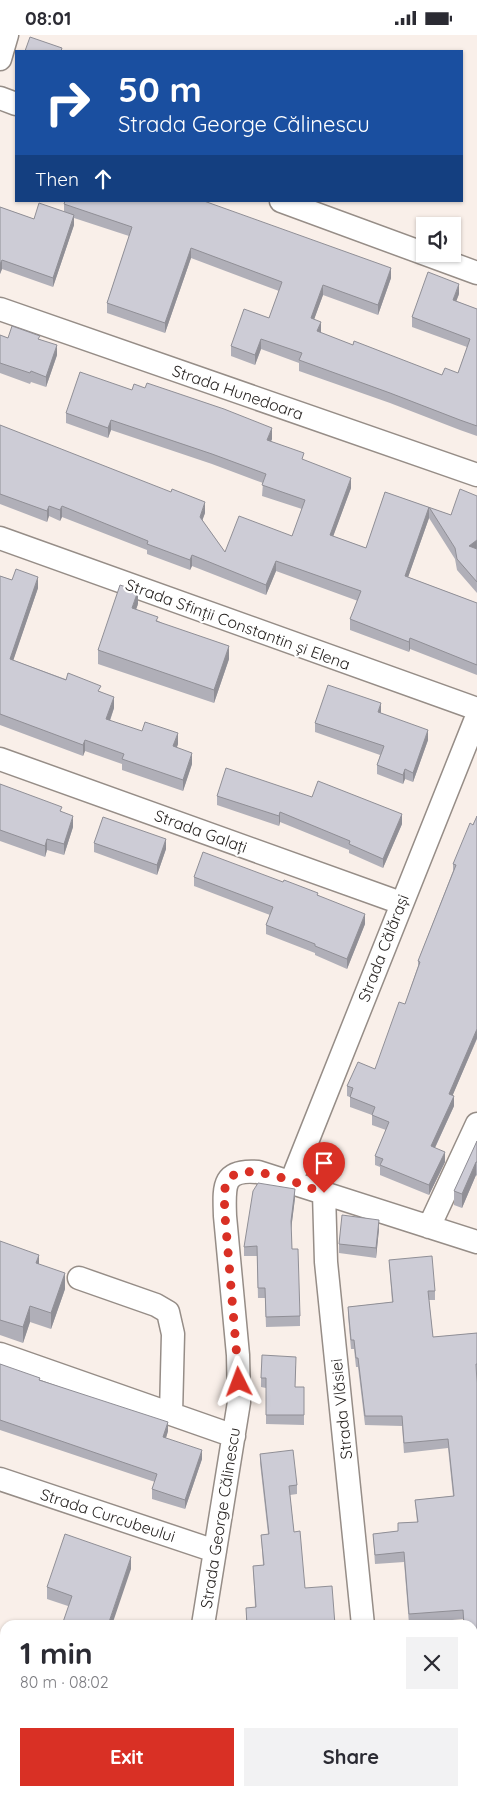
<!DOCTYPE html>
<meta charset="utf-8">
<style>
:root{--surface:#fff;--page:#f2f2f3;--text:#2b2b33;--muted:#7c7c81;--accent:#d93025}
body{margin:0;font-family:Quicksand,sans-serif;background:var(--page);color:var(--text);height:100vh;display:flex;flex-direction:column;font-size:19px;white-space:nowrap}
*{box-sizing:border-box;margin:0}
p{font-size:16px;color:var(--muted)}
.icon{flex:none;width:28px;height:28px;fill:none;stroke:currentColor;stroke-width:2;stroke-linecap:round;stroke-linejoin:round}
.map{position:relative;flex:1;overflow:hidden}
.panel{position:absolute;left:0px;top:1585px;width:478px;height:176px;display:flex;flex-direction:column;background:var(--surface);border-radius:15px 15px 0 0;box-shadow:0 1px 4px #0004}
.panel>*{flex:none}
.top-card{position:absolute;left:15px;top:15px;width:448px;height:152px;border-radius:0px;box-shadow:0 1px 4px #0004;background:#1a4fa0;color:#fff;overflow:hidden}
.tools{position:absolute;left:416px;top:182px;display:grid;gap:10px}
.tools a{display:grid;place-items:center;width:45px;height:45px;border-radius:0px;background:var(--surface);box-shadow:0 1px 4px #0004;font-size:25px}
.pin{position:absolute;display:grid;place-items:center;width:42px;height:42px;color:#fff;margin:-51px -21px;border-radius:50% 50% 50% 0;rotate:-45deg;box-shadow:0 0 5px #0007}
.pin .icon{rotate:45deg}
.me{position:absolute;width:55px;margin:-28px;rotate:357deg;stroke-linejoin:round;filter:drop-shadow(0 0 4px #0008)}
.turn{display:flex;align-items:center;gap:18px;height:105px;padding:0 20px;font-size:22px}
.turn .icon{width:65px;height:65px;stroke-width:2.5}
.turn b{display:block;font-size:35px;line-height:42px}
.then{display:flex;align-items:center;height:48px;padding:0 20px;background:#0003;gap:10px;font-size:19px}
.round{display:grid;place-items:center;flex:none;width:52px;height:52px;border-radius:0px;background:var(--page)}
.summary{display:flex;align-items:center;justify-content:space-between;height:85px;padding:0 20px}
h1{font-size:30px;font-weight:700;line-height:38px}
.action{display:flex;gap:10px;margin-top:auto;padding:10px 20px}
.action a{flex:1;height:58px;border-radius:0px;background:var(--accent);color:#fff;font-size:20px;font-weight:700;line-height:58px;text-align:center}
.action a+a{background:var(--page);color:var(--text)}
.status{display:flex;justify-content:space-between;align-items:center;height:35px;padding:0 25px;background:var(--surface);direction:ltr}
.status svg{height:14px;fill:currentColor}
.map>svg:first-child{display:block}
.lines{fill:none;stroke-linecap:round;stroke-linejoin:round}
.minor-casing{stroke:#968d87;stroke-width:25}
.minor{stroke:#fff;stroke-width:22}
.wall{fill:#b0afb8}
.shaded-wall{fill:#908f96}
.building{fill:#cdccd6;stroke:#908f96}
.route{stroke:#d93025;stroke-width:9;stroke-dasharray:0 16.2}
.labels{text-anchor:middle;stroke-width:4.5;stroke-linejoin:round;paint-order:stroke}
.street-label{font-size:16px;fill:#282422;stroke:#fff}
</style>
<div class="status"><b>08:01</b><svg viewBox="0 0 49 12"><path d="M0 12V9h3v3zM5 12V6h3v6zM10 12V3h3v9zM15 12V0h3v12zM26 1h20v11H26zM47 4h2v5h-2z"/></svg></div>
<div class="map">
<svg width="477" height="1761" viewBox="0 0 477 1761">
<rect width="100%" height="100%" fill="#f9efe9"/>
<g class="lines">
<g class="minor-casing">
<path id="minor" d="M0 24 7 0
M0 63 16 69
M281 166 477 238
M0 274 477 440
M0 503 477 674
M0 724 401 868
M291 1147 477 681
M324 1158 326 1227 363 1590
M429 1192 477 1089
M79 1243 156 1270 168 1277 173 1299 171 1379
M0 1319 234 1401
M0 1444 215 1516
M203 1590 239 1367 238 1320 225 1181C224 1151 222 1134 258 1137L477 1207
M0 1652 5 1654
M214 1756 215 1761
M380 1756 381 1761
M126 1761 129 1756"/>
</g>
<use href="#minor" class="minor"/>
</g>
<path class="wall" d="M64 169 391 243 378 280 323 260 314 284 320 298 353 310 442 340 458 338 467 312 412 292V282L459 259 456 266 477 274V401L460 395 390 368 299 336V328L261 314 255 330 231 321V311L269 283 279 256 191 223 165 298 107 278V268L129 201 74 183V190L53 252 2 234 0 239V172L34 184 64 177Z
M0 300 8 303 40 304 57 320 46 352 31 347 30 349 0 338Z
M66 378 272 404 271 406 351 453 333 501 366 513 385 457 451 480 477 461V558L457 535 455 524 429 483 408 542 477 568V640L410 614 409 617 350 595V584L358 566 276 536 266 560 192 531 190 535 147 519V515L62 482 60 486 49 481 47 487 0 469V390L205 478 202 485 225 517 292 501 302 474 262 461 263 448 212 429 111 395 108 403 66 388Z
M0 541 38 553 13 625 101 657 114 673 110 686 178 709 177 712 192 729 183 756 122 735V729L85 716 83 721 0 690Z
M138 569 136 574 229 624 214 668 98 629V615Z
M381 677V678L428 705 413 747 405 744 403 749 377 739V730L380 720 315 697V688Z
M0 749 62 777 73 792 64 820 47 815 45 822 0 806Z
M217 761 312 762 402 789 383 833 349 818V815L280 787 279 791 217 770Z
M477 781V1004L452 1061 454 1071 435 1113 445 1127 429 1160 380 1140V1132L375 1130V1121L386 1095 372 1090V1080L350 1072V1062L347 1061V1051L375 1034 405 969 418 931V926L453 836V829Z
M94 808 166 814 157 840 94 817Z
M194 842 318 860 365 889 347 934 315 920V918L266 899V890L270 880 194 851Z
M477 1106V1141L476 1140 462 1173 454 1170V1156Z
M295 1163 291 1194 292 1214 300 1281V1291L266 1292 265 1263H258L257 1221H244V1212Z
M379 1194 376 1223 339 1218V1209Z
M0 1206 39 1229 65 1254 51 1294 30 1287 23 1308 0 1300Z
M389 1225 435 1256V1265H429L433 1302 477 1298V1339H476L477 1761H436V1756H472V1590H463V1584L409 1589 404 1527 375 1529 373 1499 398 1496V1488L417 1487 415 1465 453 1461 448 1413 404 1418 402 1391 365 1390 358 1332H356L354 1314H351L348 1281V1272L392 1267Z
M0 1329 168 1396 166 1403 202 1424 185 1474 152 1464V1454L155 1447 0 1395Z
M296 1331 295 1352H304V1390L266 1389V1353L261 1352V1343Z
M260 1419 297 1450V1459L290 1460 294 1497 305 1553 335 1590H246V1573L255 1572 253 1531 263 1530 261 1500 268 1499 260 1428Z
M131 1534 68 1571 47 1564V1552Z
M205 1759V1761H139V1760Z"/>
<path class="shaded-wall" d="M74 180V190L53 252V243Z
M191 213V223L165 298V288Z
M2 225V234L0 239V229Z
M391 233V243L378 280V270Z
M459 249V259L453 275V265Z
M323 250V260L311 293V283Z
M321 287V297L317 307V296Z
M261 304V314L255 330V320Z
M57 310V320L46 352V342Z
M111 385V395L108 403V393Z
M272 393V404L267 415V405Z
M351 443V453L330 510V500Z
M205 467V478L200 492V482Z
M49 471V481L47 487V476Z
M62 471V482L60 486V475Z
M429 472V483L405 551V541Z
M477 505V515L469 511Z
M192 520V531L190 535V525Z
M276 526V536L266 560V550Z
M38 542V553L10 635V624Z
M138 556V569L132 586V573Z
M410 603V614L409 617V607Z
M229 611V624L214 668V655Z
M114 662V673L106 696V684Z
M381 668V677L378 687V677Z
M428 695V705L413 747V738Z
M178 698V709L173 722V711Z
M85 705V716L83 721V710Z
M192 718V729L183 756V745Z
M405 734V744L403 749V740Z
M280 777V787L279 791V781Z
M402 779V789L383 833V824Z
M73 781V792L64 820V809Z
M47 804V815L45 822V811Z
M166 804V814L157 840V830Z
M365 879V889L347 934V924Z
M477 994V1003L449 1069V1059Z
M454 1061V1071L431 1121V1111Z
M445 1117V1127L429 1160V1150Z
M476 1127V1140L462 1173V1159Z
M295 1154V1163L291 1195V1186Z
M379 1185V1194L376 1223V1213Z
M39 1220V1235L36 1228Z
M65 1238V1254L51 1294V1278Z
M30 1271V1287L23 1308V1292Z
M168 1387V1396L163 1412V1402Z
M202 1415V1424L185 1474V1465Z
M131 1522V1534L112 1590H108Z
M88 1756H92L90 1761H86Z"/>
<path class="building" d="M30 2 62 13 61 16H63H25Z
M65 166H204L391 233 378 270 323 250 311 283 321 287 317 296 353 310 354 306 442 340 445 333 458 338 470 304 412 282 428 237 459 249 453 265 477 274V391L460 385 390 358 299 325 302 318 261 304 255 320 231 311 244 274 269 283 282 247 191 213 165 288 107 268 132 192 64 169Z
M39 168 74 180 53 243 2 225 0 229V172L34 184Z
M12 291 40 301 38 304 57 310 46 342 31 336 30 338 0 328V300L8 303Z
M80 337 132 355 134 349 145 353 147 348 224 374 272 393 267 405 304 418 302 424 351 443 330 500 366 513 385 457 451 480 460 454 477 461V505L469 511 477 514V547L457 524 455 513 429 472 405 541 477 568V630L410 603 409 607 350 584 361 556 276 526 266 550 192 520 190 525 147 509 148 506 62 471 60 475 49 471 47 476 0 459V390L171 457 172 454 205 467 200 482 225 517 239 481 292 501 305 465 262 450 266 439 212 419 111 385 108 393 66 378Z
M16 534 38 542 10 624 66 645 68 638 101 651 98 656 114 662 106 684 142 696 145 687 178 698 173 711 192 718 183 745 122 724 124 719 85 705 83 710 0 679V541L12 545Z
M120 550 138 556 132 573 158 582 156 586 229 611 214 655 98 615Z
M328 650 381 668 378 677 428 695 413 738 405 734 403 740 377 730 384 711 315 688Z
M226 733 312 762 318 746 402 779 383 824 349 809 350 806 280 777 279 781 217 761Z
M0 749 62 772 60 776 73 781 64 809 47 804 45 811 0 795Z
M477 781V994L449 1059 454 1061 431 1111 445 1117 429 1150 380 1130 383 1124 375 1121 389 1087 372 1080 375 1072 350 1062 353 1053 347 1051 358 1027 375 1034 399 967 405 969 420 927 418 926 456 830 453 829 470 788 473 790Z
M103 782 166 804 157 830 94 808Z
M203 817 283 847 284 845 318 858 317 860 365 879 347 924 315 911V909L266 890 273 872 194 842Z
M477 1106V1127H476L462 1159 454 1156Z
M258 1148 295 1154 291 1186 292 1214H298L300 1281 266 1282 265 1253H258L257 1211 244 1212 253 1156Z
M342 1180 379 1185 376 1213 339 1209Z
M0 1206 39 1220 36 1228 65 1238 51 1278 30 1271 23 1292 0 1285Z
M432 1221 435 1256H428L433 1302 477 1298V1329H476L477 1348V1761H437V1756H472V1590H464L463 1575 409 1579 404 1517 375 1520 373 1499 398 1496V1488L418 1487 415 1465 454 1461 448 1404 404 1408 402 1381H365L358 1323H356L354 1305H351L348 1272 393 1267 389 1225Z
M262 1320 296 1322 295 1352H304V1380H266V1343H261Z
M0 1329 40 1343 39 1345 168 1387 163 1402 202 1415 185 1465 152 1454 157 1439 0 1385Z
M293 1415 297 1450 289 1451 294 1497 300 1496 305 1553 332 1551 335 1590H247L246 1573 256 1572 253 1531 264 1530 261 1500 269 1499 260 1419Z
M65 1499 131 1522 108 1590H109H62L72 1561 47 1552Z
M1 1702 5 1703V1756H88L86 1761H0V1707Z
M141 1756H204L205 1759H189V1761L139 1760Z
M262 1756H336V1761H262Z"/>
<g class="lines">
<path class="route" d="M239 1347 225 1181C225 1171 223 1159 226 1149 237 1120 304 1151 324 1158"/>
</g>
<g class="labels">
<g class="street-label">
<text transform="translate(238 357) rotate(19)" y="6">Strada Hunedoara</text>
<text transform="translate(238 589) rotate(20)" y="6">Strada Sfinții Constantin și Elena</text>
<text transform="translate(201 796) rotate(20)" y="6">Strada Galați</text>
<text transform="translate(383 913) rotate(-69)" y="6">Strada Călărași</text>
<text transform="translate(341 1374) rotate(-96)" y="6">Strada Vlăsiei</text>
<text transform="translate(108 1480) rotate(18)" y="6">Strada Curcubeului</text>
<text transform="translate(220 1483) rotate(-81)" y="6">Strada George Călinescu</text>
</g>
</g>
</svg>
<div class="tools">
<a><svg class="icon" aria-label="sound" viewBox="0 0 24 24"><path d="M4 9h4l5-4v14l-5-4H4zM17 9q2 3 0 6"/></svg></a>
</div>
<div class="pin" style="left:324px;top:1158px;background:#d93025"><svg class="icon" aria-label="arrive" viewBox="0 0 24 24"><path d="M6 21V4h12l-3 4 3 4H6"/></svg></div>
<svg class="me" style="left:239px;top:1347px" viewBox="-20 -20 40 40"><path d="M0-17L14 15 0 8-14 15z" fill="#d93025" stroke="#fff" stroke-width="4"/></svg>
<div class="top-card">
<div class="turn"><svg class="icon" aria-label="right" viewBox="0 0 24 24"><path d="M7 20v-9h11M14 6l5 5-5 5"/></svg><div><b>50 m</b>Strada George Călinescu</div></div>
<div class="then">Then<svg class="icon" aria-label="ahead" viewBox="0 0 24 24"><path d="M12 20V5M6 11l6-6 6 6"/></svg></div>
</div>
<section class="panel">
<div class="summary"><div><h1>1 min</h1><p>80 m · 08:02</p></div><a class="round"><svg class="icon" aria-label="close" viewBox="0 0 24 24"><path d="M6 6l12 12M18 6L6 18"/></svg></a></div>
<div class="action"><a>Exit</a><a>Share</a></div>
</section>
</div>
